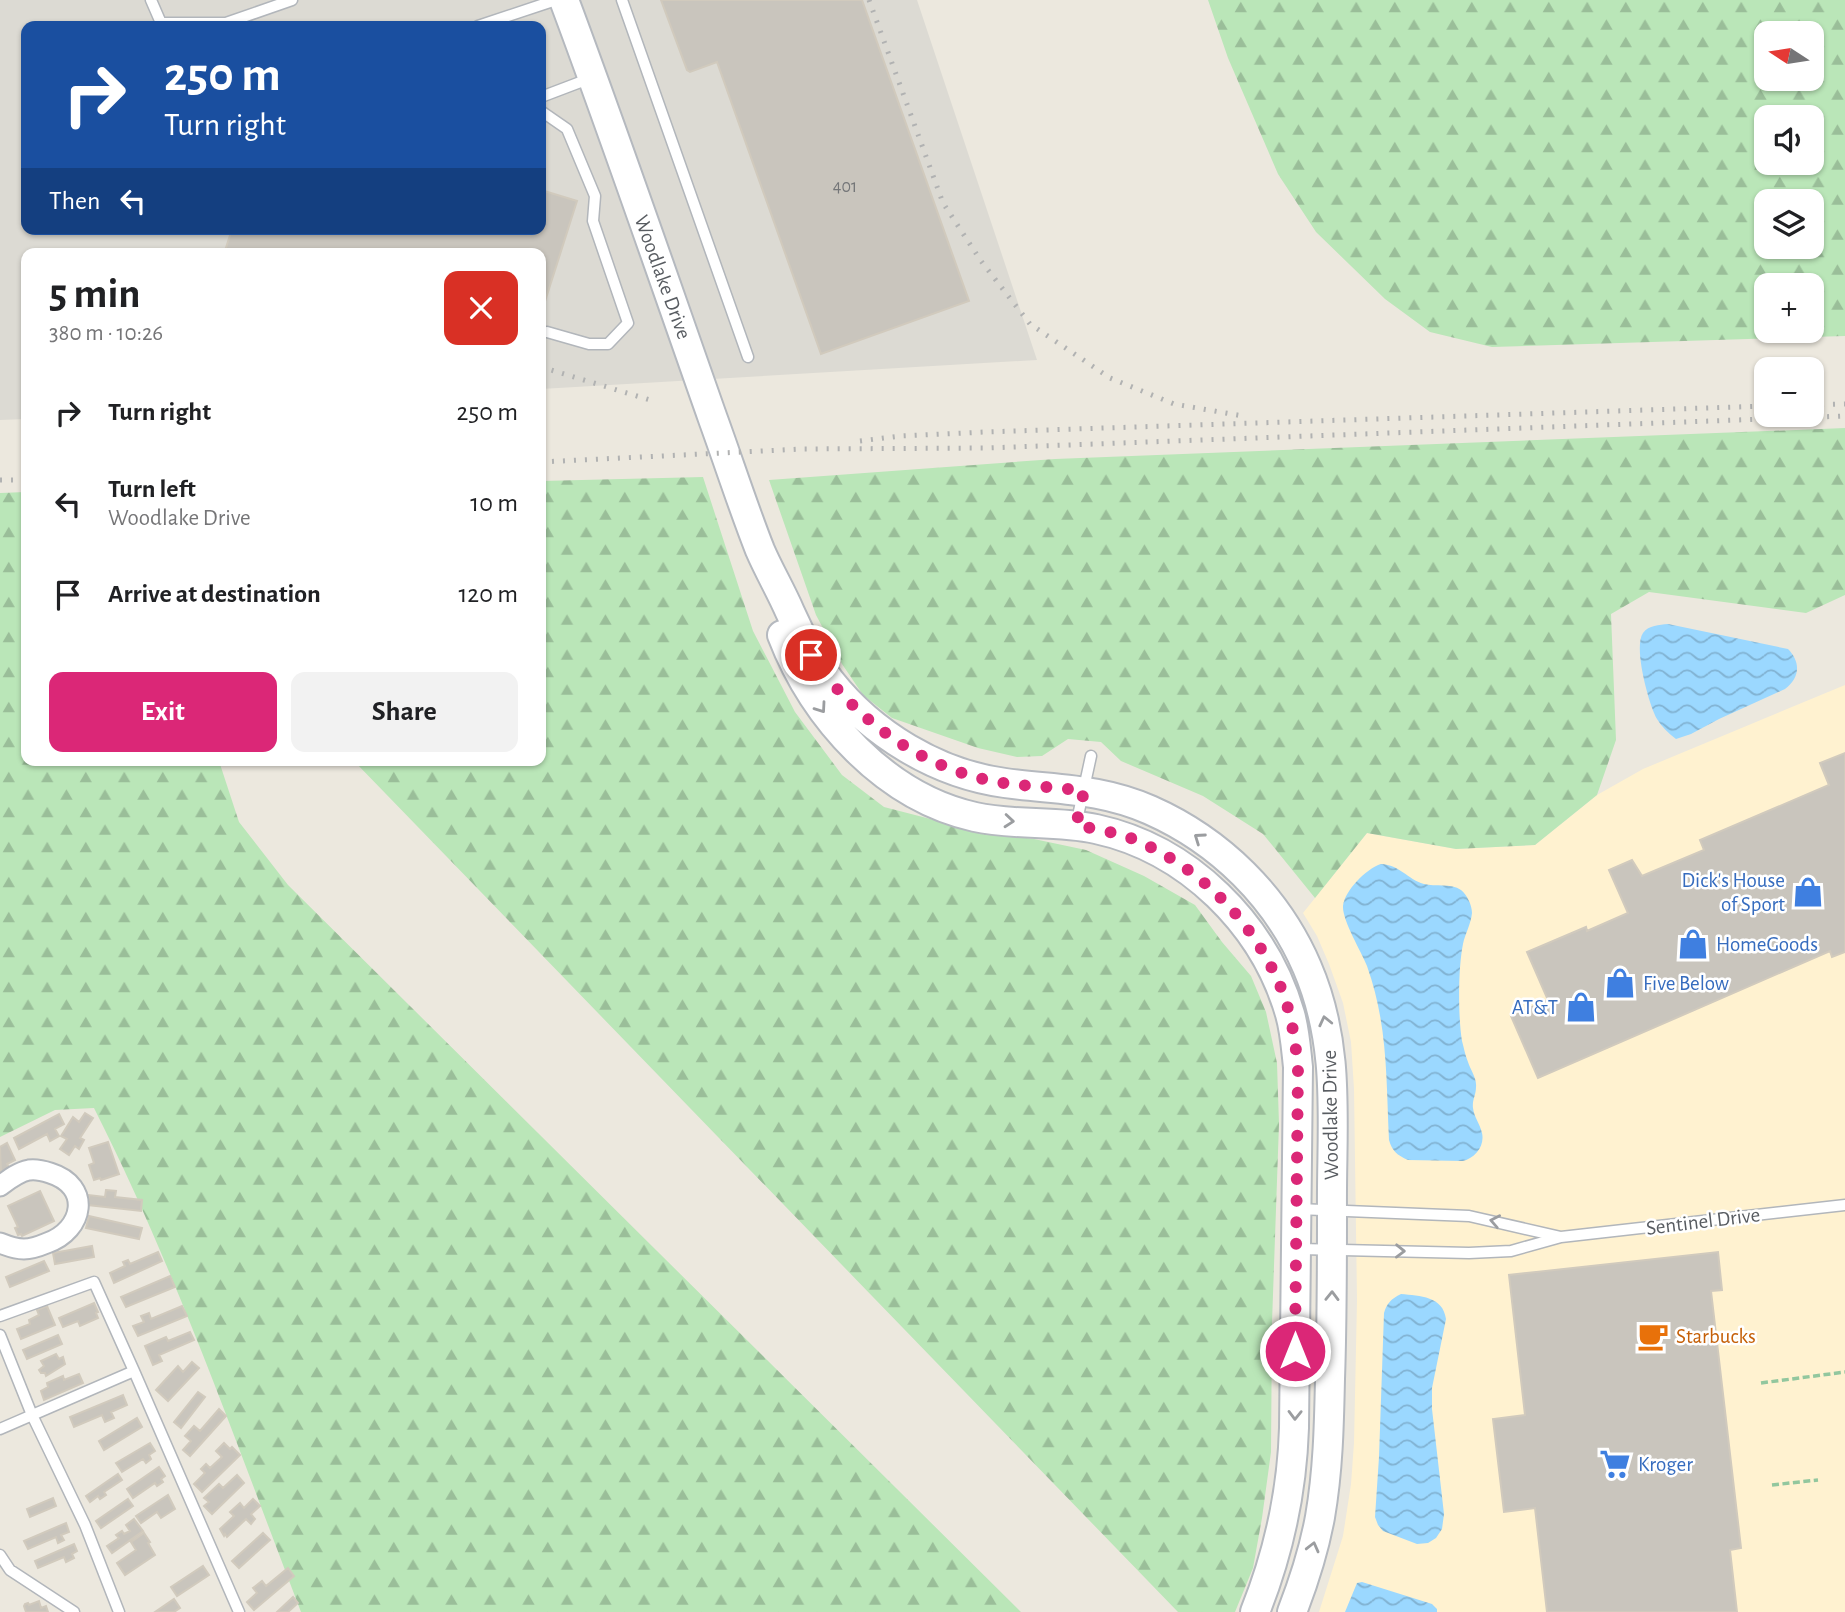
<!DOCTYPE html>
<meta charset="utf-8">
<style>
:root{--surface:#fff;--page:#f2f2f2;--text:#202124;--muted:#757577;--accent:#db2777}
body{margin:0;font-family:"Alegreya Sans",sans-serif;background:var(--page);color:var(--text);height:100vh;display:flex;flex-direction:column;font-size:26px;white-space:nowrap}
*{box-sizing:border-box;margin:0}
p{font-size:23px;color:var(--muted)}
.icon{flex:none;width:38px;height:38px;fill:none;stroke:currentColor;stroke-width:2;stroke-linecap:round;stroke-linejoin:round}
.map{position:relative;flex:1;overflow:hidden}
.side{position:absolute;left:21px;top:248px;width:525px;height:518px;display:flex;flex-direction:column;background:var(--surface);border-radius:14px;box-shadow:0 2px 5px #0004}
.side>*{flex:none}
.hud{position:absolute;left:21px;top:21px;width:525px;height:214px;border-radius:14px;box-shadow:0 2px 5px #0004;background:#1a4fa0;color:#fff;overflow:hidden}
.needle{width:46px;rotate:282deg}
.fabs{position:absolute;left:1754px;top:21px;display:grid;gap:14px}
.fabs a{display:grid;place-items:center;width:70px;height:70px;border-radius:14px;background:var(--surface);box-shadow:0 2px 5px #0004;font-size:35px}
.pin{position:absolute;display:grid;place-items:center;width:60px;height:60px;color:#fff;margin:-30px;border:4px solid #fff;border-radius:50%;box-shadow:0 2px 7px #0007}
.me{position:absolute;width:77px;margin:-38px;rotate:0deg;stroke-linejoin:round;filter:drop-shadow(0 0 5px #0008)}
.turn{display:flex;align-items:center;gap:24px;height:147px;padding:0 28px;font-size:32px}
.turn .icon{width:91px;height:91px;stroke-width:2.5}
.turn b{display:block;font-size:49px;line-height:60px}
.then{display:flex;align-items:center;height:66px;padding:0 28px;background:#0003;gap:14px;font-size:26px}
.round{display:grid;place-items:center;flex:none;width:74px;height:74px;border-radius:14px;background:var(--page)}
.head{display:flex;align-items:center;justify-content:space-between;height:119px;padding:0 28px}
h1{font-size:42px;font-weight:600;line-height:52px}
.button{display:flex;gap:14px;margin-top:auto;padding:14px 28px}
.button a{flex:1;height:80px;border-radius:14px;background:var(--accent);color:#fff;font-size:28px;font-weight:600;line-height:80px;text-align:center}
.button a+a{background:var(--page);color:var(--text)}
ul{padding:0;list-style:none}
li{display:flex;align-items:center;gap:21px;height:91px;padding:0 28px}
li div{flex:1}
li b{display:block;font-size:26px}
li em{font-style:normal}
.map>svg:first-child{display:block}
.commercial{fill:#fff2d0}
.industrial{fill:#dcdad3;fill-rule:evenodd}
.forest{fill:url(#forest-firs);fill-rule:evenodd}
.water{fill:url(#water-waves)}
.building{fill:#c9c5bd;stroke:#d1cabd;stroke-width:2}
.lines{fill:none;stroke-linecap:round;stroke-linejoin:round}
.lane-casing{stroke:#b2b6bb;stroke-width:13}
.street-casing{stroke:#b2b6bb;stroke-width:23}
.secondary-casing{stroke:#b5b9bf;stroke-width:32}
.path{stroke:#92c79e;stroke-width:3.5;stroke-dasharray:7 3.5;stroke-linecap:butt}
.lane{stroke:#fff;stroke-width:10}
.street{stroke:#fff;stroke-width:19}
.secondary{stroke:#fff;stroke-width:28}
.rail{stroke:#b1b2b2;stroke-width:5;stroke-dasharray:2 9;stroke-linecap:butt}
.oneway{stroke:#9b9da0}
.route{stroke:#db2777;stroke-width:12;stroke-dasharray:0 21.6}
.labels{text-anchor:middle;stroke-width:5;stroke-linejoin:round;paint-order:stroke}
.number-label{font-size:18px;fill:#747678}
.street-label{font-size:21px;fill:#585c61;stroke:#fff}
.shop-label{font-size:21px;fill:#366cbe;stroke:#fff;text-anchor:start}
.food-label{font-size:21px;fill:#c56008;stroke:#fff;text-anchor:start}
</style>
<div class="map">
<svg width="1845" height="1612" viewBox="0 0 1845 1612">
<defs>
<pattern id="forest-firs" width="22" height="20" patternUnits="userSpaceOnUse" patternTransform="scale(1.75)"><rect width="22" height="20" fill="#bae6b8"/><path d="M5 1l3.5 6h-7zM16 11l3.5 6h-7z" fill="#9abe99"/></pattern>
<pattern id="water-waves" width="16" height="10" patternUnits="userSpaceOnUse" patternTransform="scale(1.75)"><rect width="16" height="10" fill="#9bd8ff"/><path d="M0 5q4-4 8 0t8 0" fill="none" stroke="#81b2d2"/></pattern>
</defs>
<rect width="100%" height="100%" fill="#ece8de"/>
<path class="commercial" d="M1845 685V1612H1319L1343 1536 1351 1484 1354 1443 1357 1300 1354 1089 1351 1042 1343 1003 1329 964 1317 936 1303 913 1367 833 1456 849 1535 845 1597 795 1643 769Z"/>
<path class="industrial" d="M0 0H917L1037 360 541 389V254H26V419L0 420ZM26 26H541V229H26Z"/>
<path class="forest" d="M1208 0H1845V336L1492 347 1430 332 1385 299 1316 232 1278 174 1228 58ZM1766 33H1811V79H1766ZM1766 117H1811V163H1766ZM1766 201H1811V247H1766ZM1766 285H1811V331H1766Z
M1845 428V595L1806 613 1649 592 1611 614 1616 740 1597 795 1535 845 1456 849 1367 833 1315 898 1263 834 1203 796 1121 761 1101 742 1068 739 1042 756 1017 757 978 748 892 718 863 695 842 664 816 615 769 480 1055 459Z
M703 477 753 631 795 712 842 775 884 807 981 832 1034 839 1086 850 1144 876 1195 905 1222 942 1251 976 1266 1012 1277 1063 1279 1124 1272 1323 1271 1452 1262 1518 1253 1568 1235 1612H1178L354 761H541V481Z
M26 492V761H219L239 822 288 885 1021 1612H301C236 1443 176 1270 94 1108L55 1110 0 1137V493Z"/>
<path class="water" d="M1668 624 1788 649C1801 662 1800 678 1785 689L1719 719 1691 734 1676 739C1668 733 1662 727 1657 719 1649 705 1633 647 1643 633 1649 625 1659 625 1668 624Z
M1381 864C1400 865 1407 879 1424 884 1435 887 1451 883 1461 890 1467 895 1472 905 1472 913 1471 924 1465 934 1463 944 1458 968 1458 1017 1462 1041 1464 1048 1465 1055 1468 1062 1470 1069 1477 1078 1476 1087 1476 1095 1472 1100 1473 1108 1474 1117 1480 1124 1482 1133 1485 1146 1475 1158 1463 1161L1408 1160C1397 1155 1392 1151 1389 1140 1386 1078 1388 1025 1367 966 1361 951 1342 920 1343 906 1345 890 1366 869 1381 864Z
M1401 1294C1420 1296 1443 1296 1446 1319L1432 1388V1409L1444 1514 1442 1529 1436 1538 1428 1543 1417 1544 1383 1531 1378 1525 1375 1517 1379 1457 1384 1313C1387 1303 1391 1299 1401 1294Z
M1362 1582 1432 1604 1437 1609V1612H1345L1357 1583Z"/>
<path class="building" d="M661 0H862L969 301 821 354 717 62 690 72 687 70Z
M541 190 577 201 541 314V254H224L232 229H541Z
M1845 753V952L1832 957 1830 951 1538 1078 1511 1016 1548 1000 1527 952 1586 927 1587 931 1628 913 1609 870 1632 860 1642 876 1704 850 1700 840 1829 785 1820 763Z
M85 1113 93 1118 80 1138 84 1140 79 1149 75 1146 69 1155 60 1149 67 1139 61 1136 73 1117 79 1122Z
M59 1114 64 1124 55 1129 59 1136 50 1141 47 1134 19 1149 14 1138Z
M108 1142 119 1174 101 1180 100 1178 94 1180 89 1165 94 1163 89 1148Z
M7 1143 15 1160 7 1164 10 1169 1 1174 0 1147Z
M106 1190 116 1191 115 1197 142 1200 141 1211 88 1205 89 1195 105 1197Z
M40 1191 54 1221 22 1236 21 1234 18 1235 15 1228 18 1227 8 1206Z
M89 1216 142 1228 139 1239 86 1228Z
M92 1246 94 1257 55 1264 53 1253Z
M158 1252 162 1261 114 1283 110 1273 125 1266 123 1262 128 1260 130 1264Z
M1718 1252 1722 1290 1711 1291 1741 1548 1730 1550 1737 1612H1547L1535 1508 1504 1512 1493 1419 1525 1415 1509 1275Z
M44 1261 49 1271 10 1287 6 1277Z
M170 1276 175 1287 126 1307 121 1297Z
M94 1303 98 1312 96 1313 98 1318 80 1326 78 1321 63 1327 59 1318Z
M47 1306 55 1325 21 1339 17 1329 30 1324 29 1320 39 1315 37 1310Z
M182 1306 187 1316 138 1336 133 1326 144 1322 141 1316 149 1313 151 1319Z
M190 1332 194 1340 159 1355 162 1361 153 1365 145 1346 166 1337 168 1341Z
M58 1335 62 1344 27 1359 23 1350Z
M56 1354 59 1359 63 1357 65 1364 46 1376 45 1373H41L39 1370 44 1366 41 1361Z
M192 1362 199 1368 168 1401 156 1390 178 1366 183 1372Z
M79 1374 83 1383 44 1400 41 1391 48 1387 47 1383 63 1376 64 1380Z
M198 1392 205 1397 181 1428 174 1422Z
M123 1395 127 1405 111 1412 114 1418 105 1422 102 1415 74 1427 70 1417Z
M219 1409 226 1416 190 1456 183 1450 191 1441 185 1436 194 1426 200 1431Z
M137 1418 142 1427 104 1450 99 1441Z
M150 1443 155 1451 149 1455 151 1459 146 1463 143 1459 122 1472 116 1463Z
M224 1443 230 1449 232 1447 240 1455 202 1492 194 1484 205 1473 201 1469 206 1464 210 1468 222 1457 216 1451Z
M159 1467 165 1476 161 1479 163 1482 157 1486 155 1483 133 1498 127 1489Z
M118 1474 122 1480 104 1492 106 1495 100 1499 98 1496 90 1502 86 1496Z
M237 1475 244 1483 212 1514 204 1506 209 1502 204 1498 219 1484 223 1488Z
M168 1495 175 1509 161 1518 157 1512 141 1523 136 1516Z
M53 1498 56 1506 30 1517 27 1509Z
M128 1499 133 1506 101 1528 96 1521Z
M253 1499 260 1506 251 1514 255 1519 251 1524 246 1519 227 1537 225 1534 224 1536 220 1529 234 1516 230 1512 240 1503 244 1508Z
M134 1519 143 1531 112 1553 107 1546 119 1538 116 1535 122 1531 124 1534 130 1531 126 1525Z
M66 1523 69 1532 61 1535 64 1540 58 1543 56 1537 28 1549 24 1541Z
M144 1533 150 1542 148 1543 155 1555 125 1575 117 1563 136 1550 131 1542Z
M263 1533 270 1540 239 1568 232 1561Z
M74 1544 77 1551 72 1554 74 1558 66 1562 64 1557 38 1568 35 1561Z
M203 1566 209 1575 177 1596 171 1587Z
M288 1568 294 1576 254 1610 247 1602 257 1593 253 1588 262 1581 266 1586Z
M293 1597 298 1603 288 1612H277Z
M174 1599 180 1608 174 1612H155Z
M39 1601 41 1608 46 1606 48 1612H26L24 1606 25 1604 28 1603 29 1605Z"/>
<g class="lines">
<g class="lane-casing">
<path id="lane" d="M151 0 161 23H226L292 0
M622 0 748 357
M478 26 556 0
M541 97 591 78
M541 111 567 129 595 196 593 221 628 323 608 344H589L547 332
M1076 825 1091 756
M1298 1209 1469 1216 1561 1237
M1300 1249 1469 1253 1511 1251 1561 1237 1845 1205
M0 1316 94 1282 134 1371 239 1612
M0 1335 32 1415 85 1525 119 1612
M0 1429 134 1371
M0 1555 10 1570 74 1612"/>
</g>
<g class="street-casing">
<path id="street" d="M0 1186C8 1180 18 1172 29 1170 36 1169 44 1171 50 1173 92 1186 84 1230 47 1243 28 1251 20 1251 0 1243"/>
</g>
<g class="secondary-casing">
<path id="secondary" d="M564 0C616 139 664 280 713 419 729 463 743 507 760 550 769 571 781 591 790 612 801 637 813 659 830 681 872 734 937 774 1005 783 1057 790 1100 788 1150 810 1220 841 1277 897 1307 967 1342 1048 1331 1126 1332 1211 1332 1267 1332 1323 1330 1379 1329 1426 1328 1471 1320 1517 1314 1550 1304 1581 1292 1612
M782 635C814 718 885 797 975 817 1015 826 1056 820 1096 829 1188 849 1264 924 1290 1014 1295 1031 1296 1049 1298 1067L1294 1428C1292 1492 1279 1552 1255 1612"/>
</g>
<path class="path" d="M1761 1383 1845 1372
M1772 1485 1818 1480"/>
<use href="#lane" class="lane"/>
<use href="#street" class="street"/>
<use href="#secondary" class="secondary"/>
<path class="rail" d="M869 0 943 203 981 261 1030 324 1110 378 1174 404 1243 416
M541 367 650 400
M1811 405 1845 404
M860 441 900 436 985 432 1766 406
M541 462 802 449 987 448 1845 416
M0 480H26"/>
</g>
<defs><path id="oneway-chevron" d="M-2-3.5L2.5 0L-2 3.5" fill="none" stroke-width="1.6" stroke-linecap="round" stroke-linejoin="round" transform="scale(1.75)"/></defs>
<g class="oneway">
<use href="#oneway-chevron" transform="translate(821 708) rotate(55)"/>
<use href="#oneway-chevron" transform="translate(1009 821) rotate(5)"/>
<use href="#oneway-chevron" transform="translate(1199 838) rotate(-145)"/>
<use href="#oneway-chevron" transform="translate(1325 1021) rotate(-103)"/>
<use href="#oneway-chevron" transform="translate(1495 1221) rotate(-169)"/>
<use href="#oneway-chevron" transform="translate(1400 1251) rotate(1)"/>
<use href="#oneway-chevron" transform="translate(1332 1296) rotate(-89)"/>
<use href="#oneway-chevron" transform="translate(1295 1415) rotate(91)"/>
<use href="#oneway-chevron" transform="translate(1313 1547) rotate(-76)"/>
</g>
<g class="lines">
<path class="route" d="M811 655C853 717 914 763 987 780 1019 787 1052 786 1084 791L1076 825C1095 829 1115 832 1133 839 1201 867 1257 925 1283 993 1292 1017 1295 1041 1298 1067L1295 1351"/>
</g>
<defs>
<g id="shop-bare" transform="scale(2.415)"><path d="M-5-2.5h2.3a2.7 3.5 0 0 1 5.4 0H5L5.5 6h-11ZM-1.5-2.5h3a1.5 2.3 0 0 0-3 0Z" fill="#3f7fe0" stroke="#fff" stroke-width="2.5" paint-order="stroke"/></g>
<g id="cafe-bare" transform="scale(2.415)"><path d="M-5.5-4.5H6V0H3Q3 3.5 0 3.5H-2.5Q-5.5 3.5-5.5 0ZM3-3.2v2h1.7v-2ZM-6 4.5H4V6H-6Z" fill="#e8710a" stroke="#fff" stroke-width="2.5" paint-order="stroke"/></g>
<g id="supermarket-bare" transform="scale(2.415)"><path d="M-6-5.5h2.5l.6 2H6L4.5 2H-2.5L-4.4-4H-6ZM-1.5 3.2a1.3 1.3 0 1 0 .1 0ZM3 3.2a1.3 1.3 0 1 0 .1 0Z" fill="#3f7fe0" stroke="#fff" stroke-width="2.5" paint-order="stroke"/></g>
</defs>
<g fill-rule="evenodd">
<use href="#shop-bare" x="1808" y="892"/>
<use href="#shop-bare" x="1693" y="944"/>
<use href="#shop-bare" x="1620" y="983"/>
<use href="#shop-bare" x="1581" y="1007"/>
<use href="#cafe-bare" x="1653" y="1336"/>
<use href="#supermarket-bare" x="1615" y="1464"/>
</g>
<g class="labels">
<g class="number-label">
<text x="845" y="192">401</text>
</g>
<g class="street-label">
<text transform="translate(663 277) rotate(70)" y="7">Woodlake Drive</text>
<text transform="translate(1330 1115) rotate(-91)" y="7">Woodlake Drive</text>
<text transform="translate(1703 1221) rotate(-7)" y="7">Sentinel Drive</text>
</g>
<g class="shop-label">
<text x="1785" y="887" text-anchor="end">Dick's House<tspan x="1785" dy="24">of Sport</tspan></text>
<text x="1716" y="951">HomeGoods</text>
<text x="1643" y="990">Five Below</text>
<text x="1558" y="1014" text-anchor="end">AT&amp;T</text>
<text x="1638" y="1471">Kroger</text>
</g>
<g class="food-label">
<text x="1676" y="1343">Starbucks</text>
</g>
</g>
</svg>
<div class="fabs">
<a><svg class="needle" viewBox="-14 -14 28 28"><path d="M0-13l5 13h-10z" fill="#e53935"/><path d="M0 13l5-13h-10z" fill="#757577"/></svg></a>
<a><svg class="icon" aria-label="sound" viewBox="0 0 24 24"><path d="M4 9h4l5-4v14l-5-4H4zM17 9q2 3 0 6"/></svg></a>
<a><svg class="icon" aria-label="layers" viewBox="0 0 24 24"><path d="M12 4l9 5-9 5-9-5zM3 14l9 5 9-5"/></svg></a>
<a>+</a>
<a>−</a>
</div>
<div class="pin" style="left:811px;top:655px;background:#d93025"><svg class="icon" aria-label="arrive" viewBox="0 0 24 24"><path d="M6 21V4h12l-3 4 3 4H6"/></svg></div>
<svg class="me" style="left:1295px;top:1351px" viewBox="-20 -20 40 40"><circle r="17" fill="#db2777" stroke="#fff" stroke-width="3"/><path d="M0-11L8 9 0 5-8 9z" fill="#fff"/></svg>
<div class="hud">
<div class="turn"><svg class="icon" aria-label="right" viewBox="0 0 24 24"><path d="M7 20v-9h11M14 6l5 5-5 5"/></svg><div><b>250 m</b>Turn right</div></div>
<div class="then">Then<svg class="icon" aria-label="left" viewBox="0 0 24 24"><path d="M17 20v-9H6M10 6l-5 5 5 5"/></svg></div>
</div>
<section class="side">
<div class="head"><div><h1>5 min</h1><p>380 m · 10:26</p></div><a class="round" style="background:#d93025;color:#fff"><svg class="icon" aria-label="close" viewBox="0 0 24 24"><path d="M6 6l12 12M18 6L6 18"/></svg></a></div>
<ul>
<li><svg class="icon" aria-label="right" viewBox="0 0 24 24"><path d="M7 20v-9h11M14 6l5 5-5 5"/></svg><div><b>Turn right</b></div><em>250 m</em></li>
<li><svg class="icon" aria-label="left" viewBox="0 0 24 24"><path d="M17 20v-9H6M10 6l-5 5 5 5"/></svg><div><b>Turn left</b><p>Woodlake Drive</p></div><em>10 m</em></li>
<li><svg class="icon" aria-label="arrive" viewBox="0 0 24 24"><path d="M6 21V4h12l-3 4 3 4H6"/></svg><div><b>Arrive at destination</b></div><em>120 m</em></li>
</ul>
<div class="button"><a>Exit</a><a>Share</a></div>
</section>
</div>
